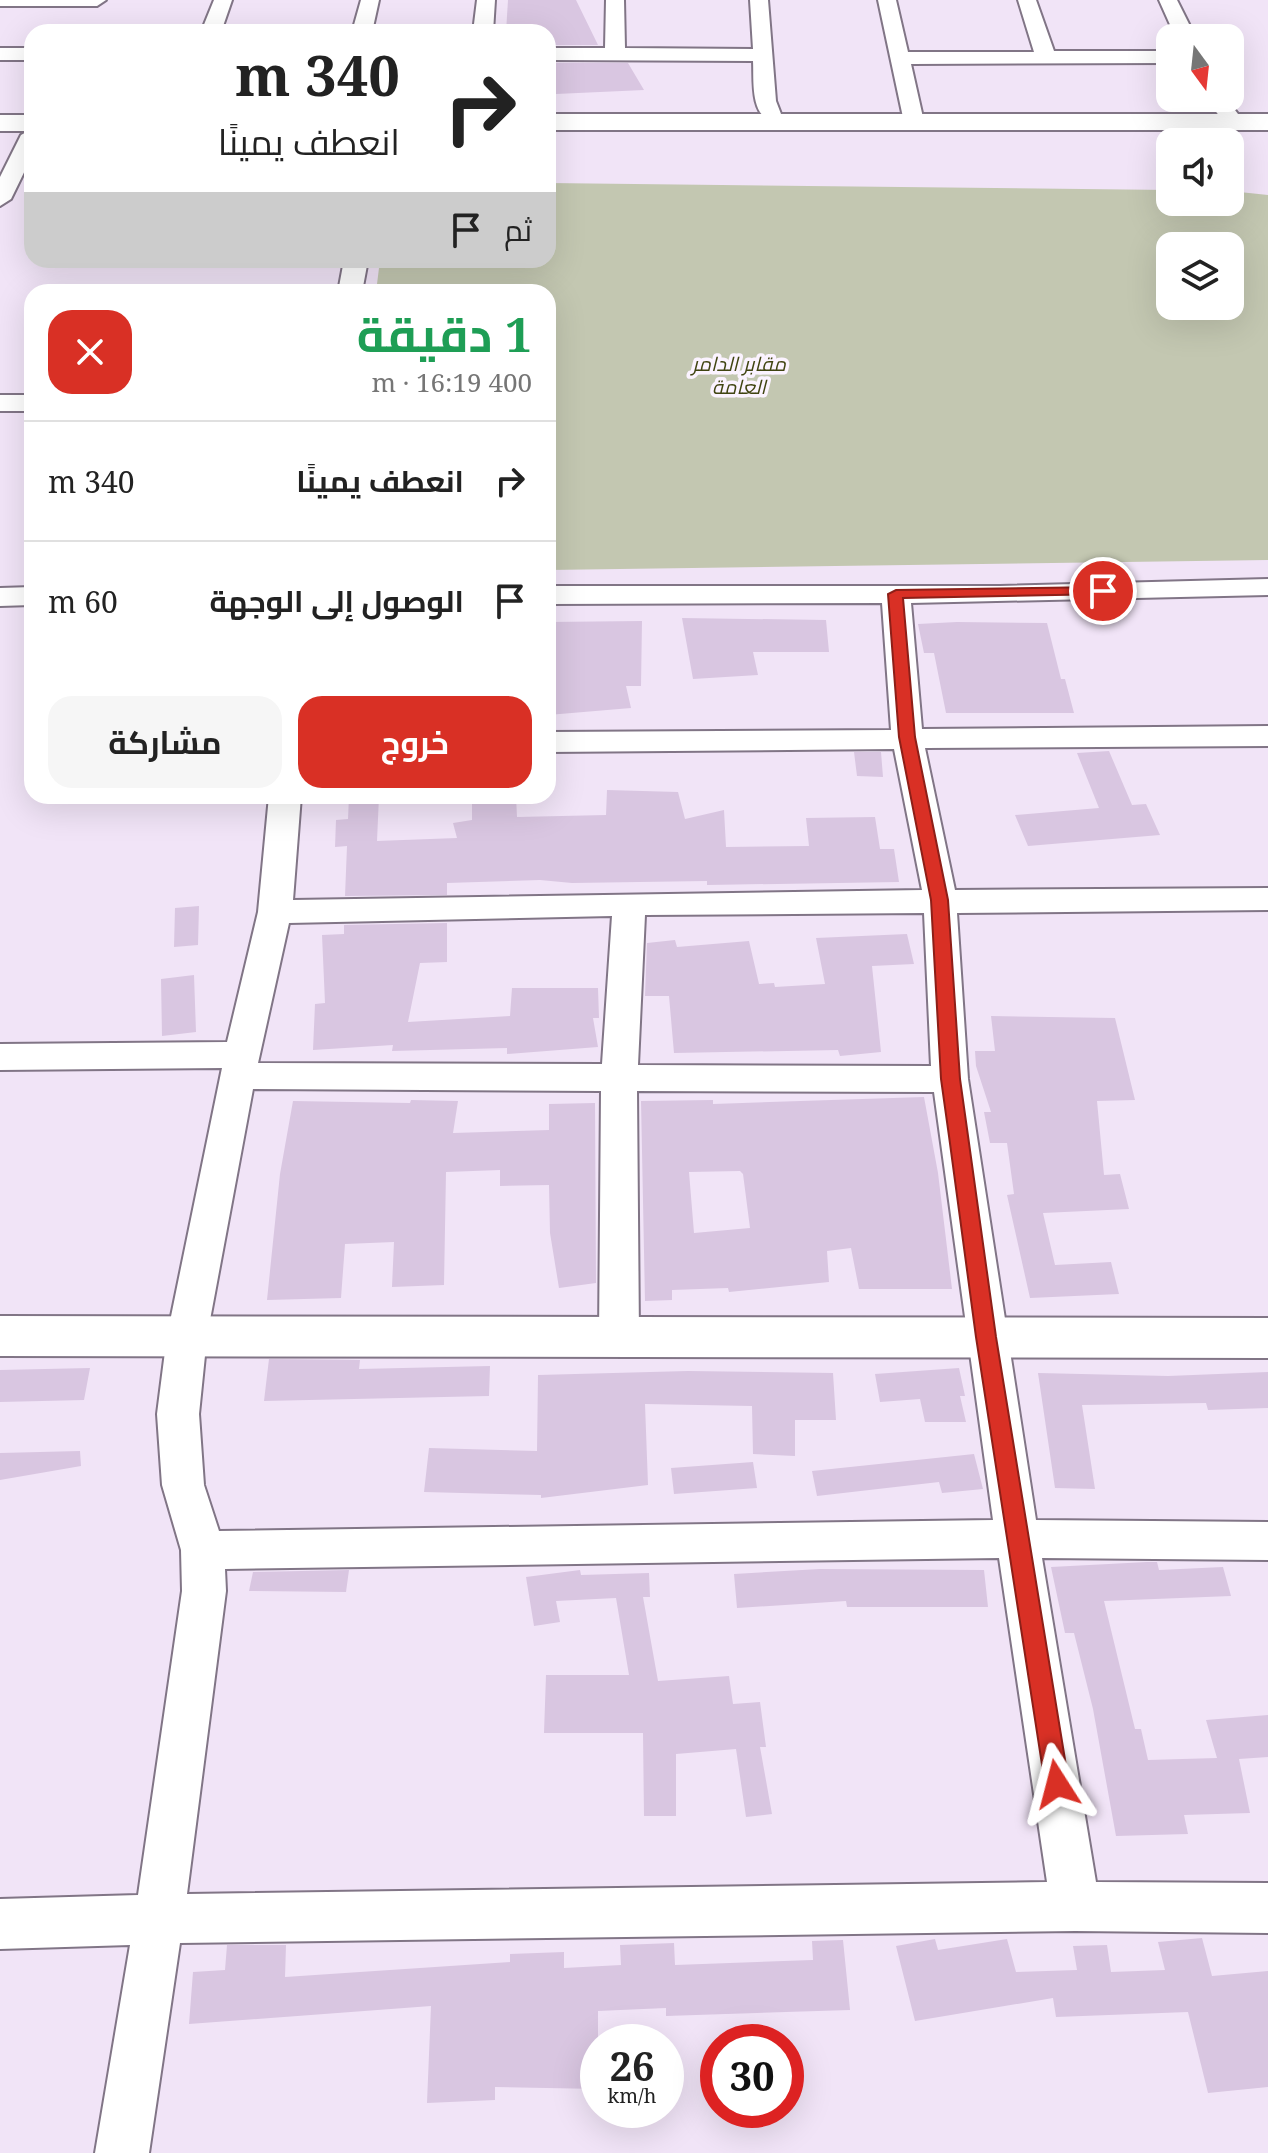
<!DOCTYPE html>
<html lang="ar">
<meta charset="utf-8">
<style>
:root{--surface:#fff;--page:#f6f6f6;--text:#222;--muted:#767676;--line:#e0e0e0;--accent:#d93025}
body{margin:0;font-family:"Noto Serif",Cairo,serif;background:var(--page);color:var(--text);direction:rtl;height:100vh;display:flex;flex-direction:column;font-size:30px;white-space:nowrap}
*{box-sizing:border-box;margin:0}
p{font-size:26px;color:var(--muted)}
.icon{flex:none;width:44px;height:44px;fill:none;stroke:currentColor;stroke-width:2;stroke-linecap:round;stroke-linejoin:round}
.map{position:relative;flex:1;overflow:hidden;direction:ltr}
.panel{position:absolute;left:24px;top:284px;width:532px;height:520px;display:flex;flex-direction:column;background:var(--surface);border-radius:24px;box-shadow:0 8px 32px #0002;direction:rtl}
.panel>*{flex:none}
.hud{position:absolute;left:24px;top:24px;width:532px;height:244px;border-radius:24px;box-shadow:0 8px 32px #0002;direction:rtl;background:#fff;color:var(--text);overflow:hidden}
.needle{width:52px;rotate:165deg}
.buttons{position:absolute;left:1156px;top:24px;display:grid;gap:16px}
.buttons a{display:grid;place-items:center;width:88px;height:88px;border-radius:16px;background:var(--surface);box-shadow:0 8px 32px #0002;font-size:40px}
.speed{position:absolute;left:580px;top:2024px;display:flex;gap:16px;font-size:40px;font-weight:700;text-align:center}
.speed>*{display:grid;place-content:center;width:104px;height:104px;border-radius:50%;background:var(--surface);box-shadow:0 8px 32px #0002;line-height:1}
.speed small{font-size:20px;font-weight:400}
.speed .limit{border:12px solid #d22;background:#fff;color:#111}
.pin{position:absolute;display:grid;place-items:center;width:68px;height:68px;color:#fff;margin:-34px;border:4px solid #fff;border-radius:50%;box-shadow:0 2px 8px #0007}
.me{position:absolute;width:88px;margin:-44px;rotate:351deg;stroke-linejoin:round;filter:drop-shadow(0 0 6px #0008)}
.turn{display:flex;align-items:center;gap:28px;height:168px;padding:0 24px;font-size:36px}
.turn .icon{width:104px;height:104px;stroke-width:2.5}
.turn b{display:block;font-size:56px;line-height:68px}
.then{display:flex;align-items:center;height:76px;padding:0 24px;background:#0003;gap:16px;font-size:30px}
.round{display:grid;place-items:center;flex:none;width:84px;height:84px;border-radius:24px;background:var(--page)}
.headline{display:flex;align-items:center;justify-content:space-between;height:136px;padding:0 24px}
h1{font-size:48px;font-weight:700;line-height:60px;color:#1e9e55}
.action{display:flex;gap:16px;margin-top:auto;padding:16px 24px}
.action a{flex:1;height:92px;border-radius:24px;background:var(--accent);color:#fff;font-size:32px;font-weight:700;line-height:92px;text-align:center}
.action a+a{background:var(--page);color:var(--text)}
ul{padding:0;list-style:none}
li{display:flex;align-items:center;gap:24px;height:120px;padding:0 24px;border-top:2px solid var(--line)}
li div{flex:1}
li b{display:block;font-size:30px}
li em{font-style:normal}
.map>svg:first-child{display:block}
.green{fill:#c3c7b1;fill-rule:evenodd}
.building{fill:#d9c6e1;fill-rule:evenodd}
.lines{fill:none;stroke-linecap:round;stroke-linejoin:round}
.street-casing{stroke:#817586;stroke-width:4}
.secondary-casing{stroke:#817586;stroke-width:4}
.primary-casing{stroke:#817586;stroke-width:4}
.street{fill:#fff;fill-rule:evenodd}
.secondary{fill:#fff;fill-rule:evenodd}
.primary{fill:#fff;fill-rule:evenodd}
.route{fill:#d93025;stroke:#8d1f18;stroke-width:2}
.labels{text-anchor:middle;stroke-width:7;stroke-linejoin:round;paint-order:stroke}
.far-park-label{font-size:20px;font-style:italic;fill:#404411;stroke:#fbf3ff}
</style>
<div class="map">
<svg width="1268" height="2153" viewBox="0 0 1268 2153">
<rect width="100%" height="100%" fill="#f1e4f7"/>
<path class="green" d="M548 183 1170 190V202H1230V191L1268 195V560L548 570V292H376L380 260H548ZM1170 246H1230V306H1170Z"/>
<path class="building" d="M508 0H576L598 45H548V32H506Z
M548 63H628L644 90 556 94Z
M682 618 826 620 829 652H753L758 675 693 679Z
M642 621 641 686H626L631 708 548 715V622Z
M957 622 1047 623 1061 679H1065L1074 713H946L934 653H924L918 624Z
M1109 751 1132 805 1146 804 1160 835 1028 846 1015 815 1099 808 1077 753Z
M854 752H881L883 777 857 776Z
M607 790 678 792 685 819 724 810 726 847 809 846 806 818 875 817 880 849H894L899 882 707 885V881L572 883 540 880 447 883V895L345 896 347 846 335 847 336 820 348 819 349 796H379L377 841 457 838 453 823 472 820V798L516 796 517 817 606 815Z
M199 906 198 945 174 947 175 908Z
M447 923V962L420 963 408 1022 510 1016 512 988H598L599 1018H593L598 1047 507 1054V1048L392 1051 393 1045 313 1050 315 1004 325 1003 322 935 344 934V925Z
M907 934 914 964 872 966 881 1052 840 1056 838 1050 674 1053 669 996H645L647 943 675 940 677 947 749 941 759 984 774 983 775 987 825 984 816 938Z
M194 975 196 1032 162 1036 161 979Z
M991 1016 1115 1018 1135 1100 1097 1101 1104 1175 1120 1174 1129 1209 1043 1213 1055 1265 1111 1262 1119 1294 1030 1298 1007 1195 1014 1194 1007 1143H990L984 1112H991L976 1066 975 1051H995Z
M924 1097 938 1173 952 1289H859L851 1248 827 1251 829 1282 729 1292 728 1288 672 1290V1300L645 1301 641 1101 713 1100V1104ZM740 1171 743 1174 750 1228 694 1233 689 1172Z
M411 1100 458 1101 453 1133 549 1130V1104L595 1103 596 1283 559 1288 550 1233 549 1185 500 1186V1170L446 1172 444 1285 392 1287 394 1242 345 1244 341 1298 267 1300 280 1174 293 1101 410 1103Z
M269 1359 360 1360 359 1369 490 1366 489 1396 264 1401Z
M90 1368 84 1400 0 1402V1370Z
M959 1368 965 1396H960L966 1422H925L920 1399 880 1402 875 1374Z
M688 1371 833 1373 836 1420H795V1456L753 1454 752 1406 645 1404 648 1485 541 1498V1495L424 1492 429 1448 537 1451 538 1375Z
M1268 1372V1408L1208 1410 1206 1403 1082 1405 1095 1489 1055 1488 1038 1373 1168 1376Z
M80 1451 81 1466 0 1480V1453Z
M974 1454 983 1489 942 1493 939 1482 817 1496 812 1471Z
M753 1462 757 1488 674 1494 671 1468Z
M1147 1562H1157L1159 1570 1223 1567 1231 1596 1104 1601 1135 1729H1141L1148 1760 1217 1758 1206 1720 1268 1715V1757L1239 1759 1250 1813 1184 1815 1188 1834 1116 1836 1093 1709 1074 1633H1065L1051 1567Z
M820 1569 984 1570 988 1607H847L846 1601 737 1608 734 1574Z
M349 1570 346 1592 249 1591 253 1572Z
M580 1570 581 1575 649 1573 650 1597H643L658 1681 729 1676 733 1704 760 1702 766 1747H760L772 1814 746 1817 736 1749 676 1754V1816H644L643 1733H544L546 1675H629L616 1598 556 1601 560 1622 534 1626 526 1577Z
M1202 1938 1212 1976 1268 1971V2087L1208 2093 1188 2012 1056 2017 1053 1998 915 2021 896 1946 935 1939 938 1950 1007 1939 1016 1972 1077 1970 1073 1946 1107 1945 1111 1972 1165 1970 1158 1942Z
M843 1940 850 2010 666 2016V2008L598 2011V2089L495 2087V2100L427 2103 431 2006 189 2024 193 1972 225 1970 227 1945H286L285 1977 510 1962V1954L564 1952V1968L621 1965 620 1945 674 1943 675 1965 813 1960 812 1941Z"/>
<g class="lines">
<g class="street-casing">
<path id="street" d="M0 0H106L97 6H0Z
M214 0H232L221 32H201Z
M361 0H379L372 32H352Z
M477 0H495L493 32H473Z
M606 0H624L625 48 753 49 750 0H768L776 101 781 114 771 120C750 115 754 78 753 61L548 60V48H605Z
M878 0H896L908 52H1034L1018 0H1036L1054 51H1170V63L911 64 924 122 914 128 904 122Z
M1159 0H1177L1196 38H1176Z
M0 48H32V60H0Z
M1205 98H1226L1238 114 1235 118H1221Z
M32 129V156L11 199 0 206V177L21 135Z
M344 260H368L362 292H338Z
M0 395H32V411H0Z
M1268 579V595L911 603 922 729 1268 726V746L925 748 955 890 1268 888V910L957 913 968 1079 1036 1520 1268 1522V1560L1042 1558 1096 1882 1268 1883V1933L1075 1931 180 1943 149 2153H95L130 1945 0 1949V1899L138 1895 182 1591 181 1550 162 1485 157 1414 167 1336 222 1068 0 1070V1044L227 1042 258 912 269 796H301L293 900 922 890 894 749 548 752V732L891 730 882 603 548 604V586H1000ZM924 913 931 1066 638 1065 645 915ZM612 916 602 1064 258 1063 289 923ZM253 1089 601 1091 599 1338 605 1350 619 1354 633 1350 639 1338 637 1091 934 1092 993 1520 219 1531 204 1485 199 1414 207 1336ZM999 1558 1047 1882 187 1894 226 1591 225 1569Z
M32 587V605L0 606V588Z"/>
</g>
<g class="secondary-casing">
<path id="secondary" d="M0 1316 1268 1318V1358L0 1356Z"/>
</g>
<g class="primary-casing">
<path id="primary" d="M548 114H1268V130H548Z
M0 115H32V131H0Z"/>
</g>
<use href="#street" class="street"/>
<use href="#secondary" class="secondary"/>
<use href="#primary" class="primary"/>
</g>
<path class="route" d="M1103 587 1111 591 1108 594 903 598 915 737 948 900 960 1079 968 1136 996 1337 1069 1784 1065 1792 1057 1795 1048 1792 1045 1784 976 1337 949 1136 941 1079 931 900 899 737 888 594 896 590Z"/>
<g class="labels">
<g class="far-park-label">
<text x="739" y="371">مقابر الدامر<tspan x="739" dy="23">العامة</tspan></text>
</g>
</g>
</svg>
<div class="buttons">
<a><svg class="needle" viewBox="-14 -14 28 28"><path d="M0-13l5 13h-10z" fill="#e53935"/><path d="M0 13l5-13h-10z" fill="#767676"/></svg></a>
<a><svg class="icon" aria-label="sound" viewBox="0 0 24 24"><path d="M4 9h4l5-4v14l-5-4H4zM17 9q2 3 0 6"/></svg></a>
<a><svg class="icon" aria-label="layers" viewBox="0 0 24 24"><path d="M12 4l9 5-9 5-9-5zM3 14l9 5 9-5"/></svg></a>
</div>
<div class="speed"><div>26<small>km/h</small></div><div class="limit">30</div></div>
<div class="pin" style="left:1103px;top:591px;background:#d93025"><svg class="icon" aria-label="arrive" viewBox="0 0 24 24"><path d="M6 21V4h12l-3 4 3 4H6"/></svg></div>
<svg class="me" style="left:1057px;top:1784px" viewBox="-20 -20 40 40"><path d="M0-17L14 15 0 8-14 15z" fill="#d93025" stroke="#fff" stroke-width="4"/></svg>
<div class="hud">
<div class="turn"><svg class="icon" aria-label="right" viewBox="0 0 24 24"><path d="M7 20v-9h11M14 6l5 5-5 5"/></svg><div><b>340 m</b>انعطف يمينًا</div></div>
<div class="then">ثم<svg class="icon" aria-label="arrive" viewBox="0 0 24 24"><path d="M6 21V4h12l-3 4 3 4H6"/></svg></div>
</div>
<section class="panel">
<div class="headline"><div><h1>1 دقيقة</h1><p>400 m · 16:19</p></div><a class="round" style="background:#d93025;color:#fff"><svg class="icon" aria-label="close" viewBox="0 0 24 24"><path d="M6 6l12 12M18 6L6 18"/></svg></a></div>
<ul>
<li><svg class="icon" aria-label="right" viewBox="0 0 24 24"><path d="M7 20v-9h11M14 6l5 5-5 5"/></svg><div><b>انعطف يمينًا</b></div><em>340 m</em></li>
<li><svg class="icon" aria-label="arrive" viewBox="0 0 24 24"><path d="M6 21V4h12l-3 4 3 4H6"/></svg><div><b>الوصول إلى الوجهة</b></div><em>60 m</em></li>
</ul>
<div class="action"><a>خروج</a><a>مشاركة</a></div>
</section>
</div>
